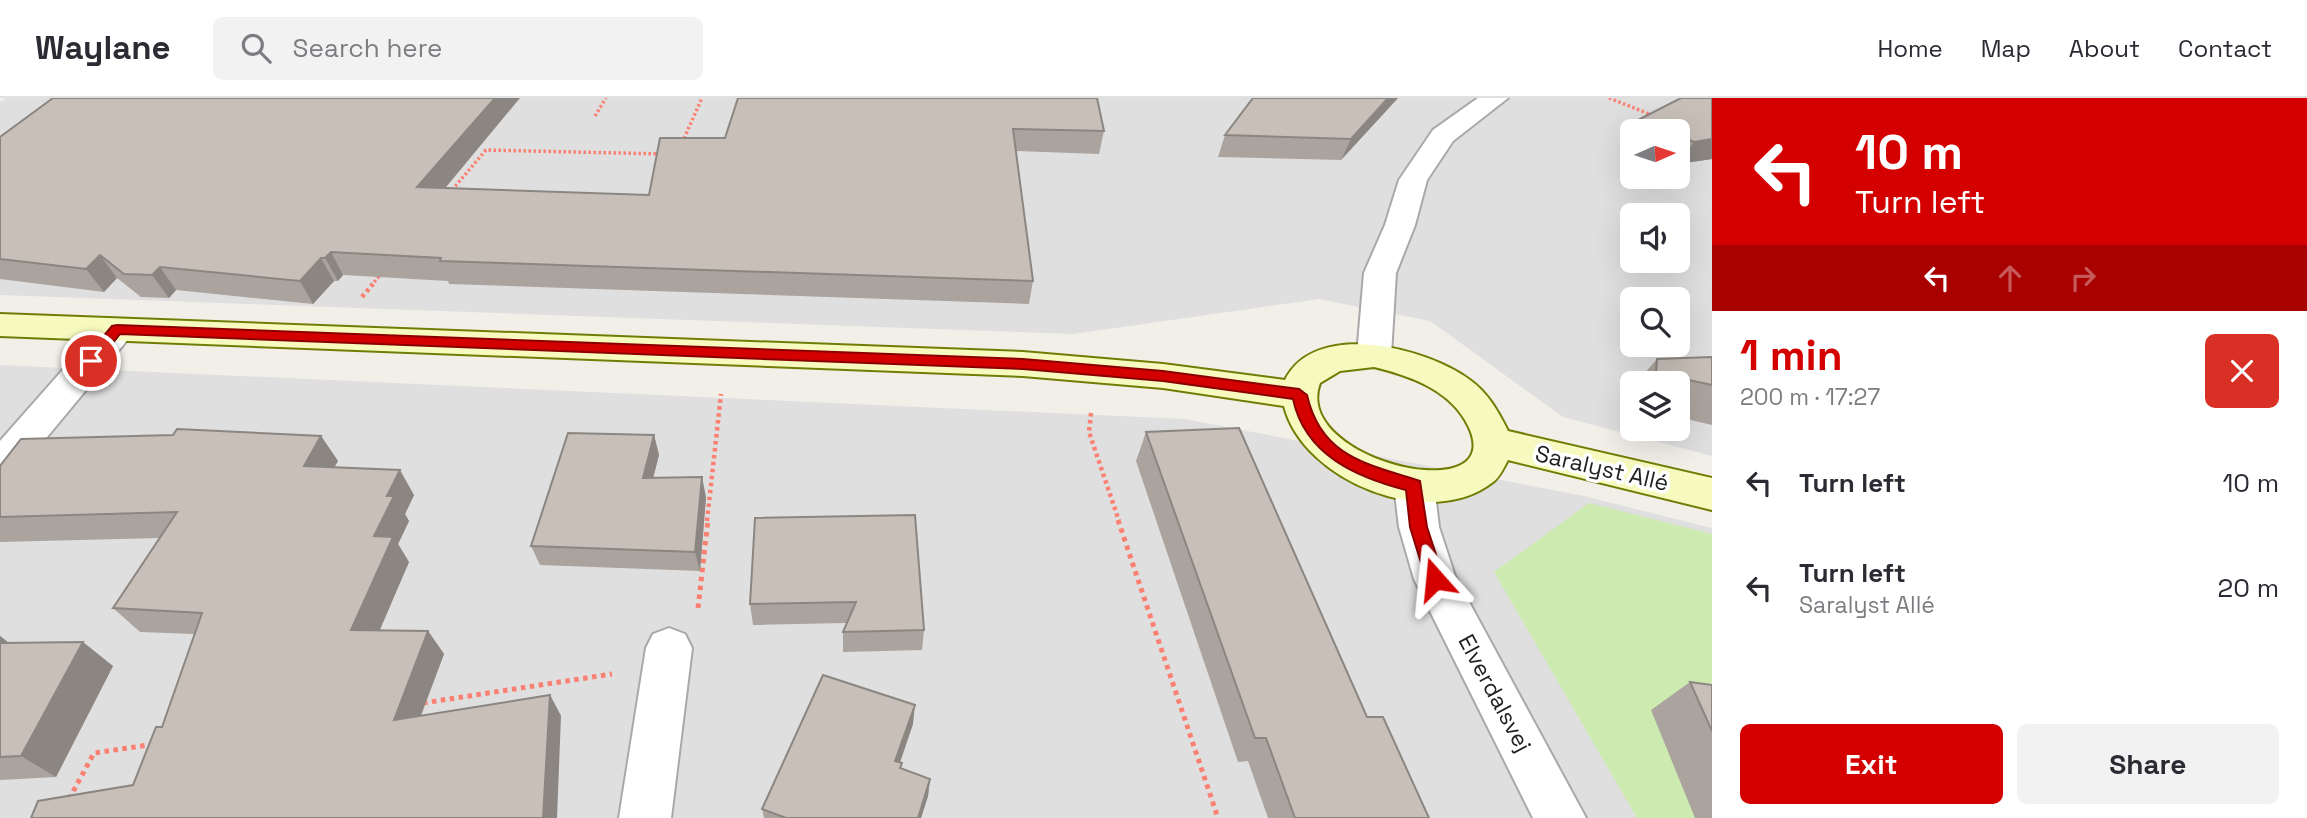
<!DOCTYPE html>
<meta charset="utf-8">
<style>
:root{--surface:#fff;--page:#f2f2f3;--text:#2b2b33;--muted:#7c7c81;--line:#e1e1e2;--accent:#d40000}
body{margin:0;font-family:"Space Grotesk",sans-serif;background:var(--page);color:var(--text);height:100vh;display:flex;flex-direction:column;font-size:26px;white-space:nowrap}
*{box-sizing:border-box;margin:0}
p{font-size:23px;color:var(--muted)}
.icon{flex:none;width:38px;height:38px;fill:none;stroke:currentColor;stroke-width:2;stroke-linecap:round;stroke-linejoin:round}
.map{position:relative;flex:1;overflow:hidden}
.side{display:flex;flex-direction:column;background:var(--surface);width:595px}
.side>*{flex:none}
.top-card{background:#d40000;color:#fff;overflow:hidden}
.needle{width:46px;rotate:87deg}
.buttons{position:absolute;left:1620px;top:21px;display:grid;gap:14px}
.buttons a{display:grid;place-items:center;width:70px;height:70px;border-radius:10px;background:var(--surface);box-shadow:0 7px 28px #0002;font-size:35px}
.pin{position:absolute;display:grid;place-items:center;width:60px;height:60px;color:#fff;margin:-30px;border:4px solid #fff;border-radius:50%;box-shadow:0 2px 7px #0007}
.me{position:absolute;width:77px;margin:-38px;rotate:342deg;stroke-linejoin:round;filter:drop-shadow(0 0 5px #0008)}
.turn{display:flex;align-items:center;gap:24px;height:147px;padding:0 28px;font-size:32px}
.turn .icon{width:91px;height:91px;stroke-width:2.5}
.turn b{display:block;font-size:49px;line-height:60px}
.lanes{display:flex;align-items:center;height:66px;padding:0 28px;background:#0003;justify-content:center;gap:35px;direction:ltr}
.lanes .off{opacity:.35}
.round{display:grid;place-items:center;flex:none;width:74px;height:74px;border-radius:10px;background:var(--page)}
.head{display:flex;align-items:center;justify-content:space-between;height:119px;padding:0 28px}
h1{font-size:42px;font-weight:700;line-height:52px;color:var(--accent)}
.cta{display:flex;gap:14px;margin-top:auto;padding:14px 28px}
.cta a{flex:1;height:80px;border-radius:10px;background:var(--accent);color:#fff;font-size:28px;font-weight:700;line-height:80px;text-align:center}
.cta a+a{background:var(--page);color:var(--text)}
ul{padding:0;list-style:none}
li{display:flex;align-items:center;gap:21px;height:105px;padding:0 28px}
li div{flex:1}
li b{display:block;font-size:26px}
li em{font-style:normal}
header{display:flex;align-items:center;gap:42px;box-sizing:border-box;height:98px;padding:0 35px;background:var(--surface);border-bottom:2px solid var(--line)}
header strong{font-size:33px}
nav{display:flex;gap:38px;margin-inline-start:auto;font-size:24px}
.search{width:490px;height:63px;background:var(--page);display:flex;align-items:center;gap:18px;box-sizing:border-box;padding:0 24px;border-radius:10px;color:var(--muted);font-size:26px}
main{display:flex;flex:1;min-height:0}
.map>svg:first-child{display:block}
.residential{fill:#e0dfdf;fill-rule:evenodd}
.grass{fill:#cdebb0}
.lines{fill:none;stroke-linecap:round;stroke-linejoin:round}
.street-casing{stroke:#a9a9a9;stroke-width:4}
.secondary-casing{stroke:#707d05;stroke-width:4}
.path-far2{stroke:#fa8072;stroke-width:3.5;stroke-dasharray:2.5 2.5;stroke-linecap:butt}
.path-far1{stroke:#fa8072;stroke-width:4.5;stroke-dasharray:3.5 3.5;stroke-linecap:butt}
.path{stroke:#fa8072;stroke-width:5;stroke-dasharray:4.5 4.5;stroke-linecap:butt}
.street{fill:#fff;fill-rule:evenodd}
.secondary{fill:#f7fabf;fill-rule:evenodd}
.wall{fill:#aba49e}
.shaded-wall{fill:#8b8681}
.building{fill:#c7bfb8;stroke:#8b8681;stroke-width:2}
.route{fill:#d40000;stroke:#8a0000;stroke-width:2}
.labels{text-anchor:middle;stroke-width:7;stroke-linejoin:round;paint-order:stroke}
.street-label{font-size:23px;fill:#222;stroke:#fff}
</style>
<header>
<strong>Waylane</strong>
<div class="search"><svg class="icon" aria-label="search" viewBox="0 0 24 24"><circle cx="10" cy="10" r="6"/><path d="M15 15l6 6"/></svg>Search here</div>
<nav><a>Home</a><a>Map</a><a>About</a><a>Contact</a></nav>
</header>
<main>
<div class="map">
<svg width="1712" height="720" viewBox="0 0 1712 720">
<rect width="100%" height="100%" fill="#f2efe9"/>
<path class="residential" d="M6 0H1712V358L1563 319 1430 223 1319 201 1073 236 0 197V4ZM1633 33H1678V79H1633ZM1633 117H1678V163H1633ZM1633 201H1678V247H1633ZM1633 285H1678V331H1633Z
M0 267 1185 321 1584 398 1712 430V720H0Z"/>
<path class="grass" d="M1589 405 1712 436V621L1695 720H1637L1494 474Z"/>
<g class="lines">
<g class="street-casing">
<path id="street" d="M1478 0H1508L1453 43 1427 82 1415 127 1396 175 1391 257 1386 265 1374 269 1362 265 1357 257 1364 175 1385 127 1399 82 1433 32Z
M117 221 129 224 134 232 129 240 14 379 0 384V343L105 224Z
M1414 372 1428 376 1434 387 1439 429 1455 478 1586 720H1533L1414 481 1399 429 1394 387 1400 376Z
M669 530 685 536 692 550 671 720H619L646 550 653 536Z"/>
</g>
<g class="secondary-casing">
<path id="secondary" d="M0 216 1023 254 1163 266 1285 282C1315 221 1427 250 1470 282 1488 295 1498 313 1508 333L1712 380V412L1508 362C1504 369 1500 379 1493 384 1430 434 1303 383 1284 308L1163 290 1023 278 0 238ZM1374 269C1407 277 1446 290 1465 322 1520 415 1290 365 1320 285L1340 273Z"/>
</g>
<path class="path-far2" d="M1609 0 1654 18
M595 18 606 0
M682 45 702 0
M452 92 486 52 663 56
M371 188 381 176"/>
<path class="path-far1" d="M362 199 373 186
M1091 315 1089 334 1119 423
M707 423 721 296"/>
<path class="path" d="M1118 422 1218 720
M698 510 708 422
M423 605 612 576
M69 701 94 655 155 646"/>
<use href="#street" class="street"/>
<use href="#secondary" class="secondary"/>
</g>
<path class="wall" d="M738 0 1104 33 1099 56 1016 53 1033 183 1029 206 449 186 448 183 343 177 338 183H334L313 206 176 192 169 200 141 199 117 180 104 194 0 181V39L445 90 649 97 725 40Z
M1398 0 1341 62 1218 59 1225 37Z
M1681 0 1712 61 1678 66V33H1633V46L1625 43 1640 21Z
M1712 259V327L1678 319V285H1636L1657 261Z
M1633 289V309L1627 307 1628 294Z
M1146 334 1367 619 1429 720H1268L1248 663 1238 664 1136 363Z
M654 337 659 357 653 380 706 399 700 473 540 467 531 448Z
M321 338 338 363 334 369 414 397 405 416 409 423 398 446 409 464 379 532 428 533 444 556 421 618 550 597 561 618 133 687 162 629 195 536 140 534 113 510 160 440 0 444V368Z
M755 420 924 532 922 552 843 554V534L846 525 753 527 750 506Z
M0 538 9 545 113 568 56 679 0 682Z
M1690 584 1712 587V720H1695L1651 612Z
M913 626 900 665H902L901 671 930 681 928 698 921 720H764L762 711Z"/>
<path class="shaded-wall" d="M495 0H520L427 112 417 89Z
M1388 0H1398L1341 62 1351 41Z
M1712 41V61L1678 66 1694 44Z
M331 154 343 177 338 183 325 160Z
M100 157 117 180 104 194 86 171Z
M321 160 334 183 313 206 300 183Z
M160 169 176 192 169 200 152 177Z
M654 337 659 357 648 400 643 380Z
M321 338 338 363 321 393 304 368Z
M400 372 414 397 405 416 409 423 398 446 409 464 370 555 351 532 374 438 387 398Z
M702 379 706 399 700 473 695 454Z
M428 533 444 556 411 643 394 622Z
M0 538 18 552 0 565Z
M83 544 113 568 56 679 21 658Z
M550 597 561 618 557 720H543Z
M915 607 913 626 894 681 895 663Z
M930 681 928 698 921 720H918Z"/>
<path class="building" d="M53 0H495L417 89 649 97 660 40H725L738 0H1097L1104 33 1013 31 1033 183 440 163 441 160 331 154 325 160H321L300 183 160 169 152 177 124 176 100 157 86 171 0 161V39Z
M1253 0H1388L1351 41 1225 37Z
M1681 0H1712V41L1694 44 1678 37V33H1669L1640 21Z
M1712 259V287L1656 275 1657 261Z
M1239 330 1367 619H1383L1429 720H1295L1266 640H1255L1146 334Z
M177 331 321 338 304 368 400 372 387 398H394L374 438 393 439 351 532 428 533 394 622 550 597 543 720H31L38 703 133 687 156 629H162L202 515 113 510 177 414 0 419V368L21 341 173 337Z
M568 335 654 337 643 380 702 379 695 454 531 448Z
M915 417 924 532 843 534 856 504 750 506 755 420Z
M83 544 21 658 0 659V545Z
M823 577 915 607 895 663 902 665 900 670 930 681 918 720H786L762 711Z
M1690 584 1712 587V633Z"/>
<path class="route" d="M117 227 1023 261 1163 273 1299 291 1307 297C1321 359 1367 366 1420 383L1427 429 1444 481 1441 486 1435 488 1429 486 1426 481 1410 429 1406 392C1356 379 1305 357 1293 301L1163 283 1023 271 120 236 96 266H86L84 263 86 259 112 228Z"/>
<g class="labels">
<g class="street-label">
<text transform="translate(1602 370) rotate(13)" y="8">Saralyst Allé</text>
<text transform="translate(1495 595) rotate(62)" y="8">Elverdalsvej</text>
</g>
</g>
</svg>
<div class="buttons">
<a><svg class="needle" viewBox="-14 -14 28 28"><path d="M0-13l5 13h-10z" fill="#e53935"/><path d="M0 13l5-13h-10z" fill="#7c7c81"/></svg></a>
<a><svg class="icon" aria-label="sound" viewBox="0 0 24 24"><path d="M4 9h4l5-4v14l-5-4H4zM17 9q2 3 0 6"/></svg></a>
<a><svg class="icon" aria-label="search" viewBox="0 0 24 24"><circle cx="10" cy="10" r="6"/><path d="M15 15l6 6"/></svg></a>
<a><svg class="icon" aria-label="layers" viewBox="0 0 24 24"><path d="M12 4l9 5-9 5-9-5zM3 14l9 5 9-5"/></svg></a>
</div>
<div class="pin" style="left:91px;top:263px;background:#d93025"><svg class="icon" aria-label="arrive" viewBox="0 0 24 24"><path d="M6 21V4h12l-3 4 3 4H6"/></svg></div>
<svg class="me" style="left:1435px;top:481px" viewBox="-20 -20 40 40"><path d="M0-17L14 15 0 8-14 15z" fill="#d40000" stroke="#fff" stroke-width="4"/></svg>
</div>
<section class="side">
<div class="top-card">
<div class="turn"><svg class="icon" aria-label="left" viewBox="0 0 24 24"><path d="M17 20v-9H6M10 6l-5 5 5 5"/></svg><div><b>10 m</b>Turn left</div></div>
<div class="lanes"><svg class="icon" aria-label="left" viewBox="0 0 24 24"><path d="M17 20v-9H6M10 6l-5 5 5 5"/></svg><svg class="icon off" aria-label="ahead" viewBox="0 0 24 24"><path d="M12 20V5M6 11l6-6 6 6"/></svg><svg class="icon off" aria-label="right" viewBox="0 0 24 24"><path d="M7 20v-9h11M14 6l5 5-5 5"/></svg></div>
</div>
<div class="head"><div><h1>1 min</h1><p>200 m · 17:27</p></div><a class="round" style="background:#d93025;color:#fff"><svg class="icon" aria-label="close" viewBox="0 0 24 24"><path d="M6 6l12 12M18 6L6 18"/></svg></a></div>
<ul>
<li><svg class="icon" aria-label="left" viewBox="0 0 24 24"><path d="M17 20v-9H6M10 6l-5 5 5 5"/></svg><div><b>Turn left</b></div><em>10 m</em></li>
<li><svg class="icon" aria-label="left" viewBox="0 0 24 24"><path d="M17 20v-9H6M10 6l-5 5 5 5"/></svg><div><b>Turn left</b><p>Saralyst Allé</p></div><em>20 m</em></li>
</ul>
<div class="cta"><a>Exit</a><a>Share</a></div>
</section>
</main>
